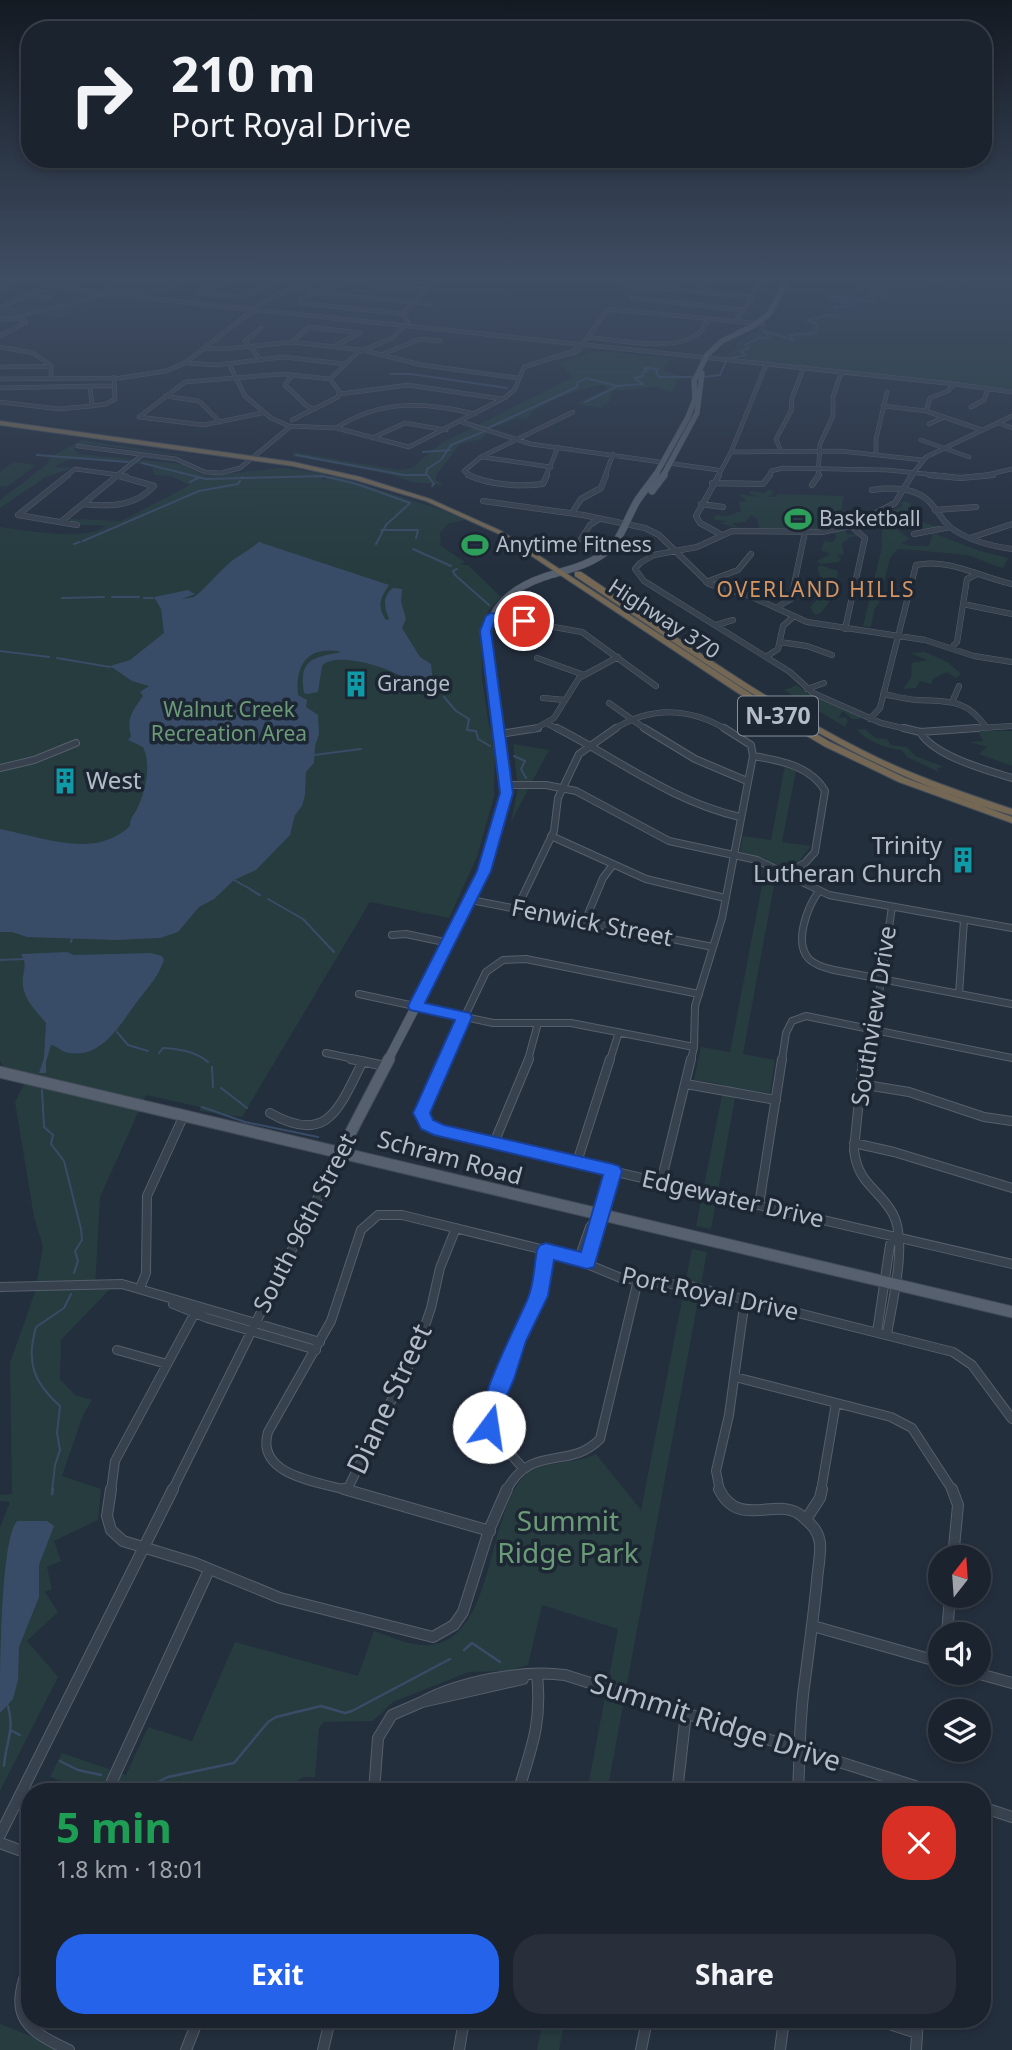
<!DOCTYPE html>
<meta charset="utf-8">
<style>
:root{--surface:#1b232e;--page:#282f3a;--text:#f1f3f6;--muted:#a0a4aa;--line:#39404a;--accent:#2563eb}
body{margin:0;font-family:"Noto Sans",sans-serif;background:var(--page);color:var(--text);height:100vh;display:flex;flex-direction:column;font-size:26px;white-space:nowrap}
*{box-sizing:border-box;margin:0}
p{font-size:23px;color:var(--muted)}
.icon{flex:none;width:38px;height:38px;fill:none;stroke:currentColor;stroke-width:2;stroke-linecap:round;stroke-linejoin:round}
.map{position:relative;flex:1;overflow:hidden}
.details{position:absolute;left:21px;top:1783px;width:970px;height:245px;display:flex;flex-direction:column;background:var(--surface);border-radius:28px;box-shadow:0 4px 10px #0003,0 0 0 2px var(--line)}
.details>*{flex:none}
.guide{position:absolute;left:21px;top:21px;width:971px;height:147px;border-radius:28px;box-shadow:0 4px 10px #0003,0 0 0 2px var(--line);background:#1b232e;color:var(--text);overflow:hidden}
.needle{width:46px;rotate:17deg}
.controls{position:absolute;left:928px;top:1545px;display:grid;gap:14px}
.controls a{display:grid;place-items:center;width:63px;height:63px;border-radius:50%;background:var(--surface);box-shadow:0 4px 10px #0003,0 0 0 2px var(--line);font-size:35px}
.pin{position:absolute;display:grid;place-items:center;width:60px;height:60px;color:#fff;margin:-30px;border:4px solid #fff;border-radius:50%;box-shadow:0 2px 7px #0007}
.me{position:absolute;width:77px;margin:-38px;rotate:14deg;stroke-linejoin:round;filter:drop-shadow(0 0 5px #0008)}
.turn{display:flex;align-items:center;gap:24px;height:147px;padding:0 35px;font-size:32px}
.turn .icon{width:91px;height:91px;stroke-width:2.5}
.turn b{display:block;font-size:49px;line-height:60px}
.round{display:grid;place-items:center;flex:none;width:74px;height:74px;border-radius:28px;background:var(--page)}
.headline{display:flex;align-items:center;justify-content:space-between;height:119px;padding:0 35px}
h1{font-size:42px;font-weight:700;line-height:52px;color:#1e9e55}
.primary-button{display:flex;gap:14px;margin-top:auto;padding:14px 35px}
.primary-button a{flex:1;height:80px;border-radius:28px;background:var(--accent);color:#fff;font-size:28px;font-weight:700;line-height:80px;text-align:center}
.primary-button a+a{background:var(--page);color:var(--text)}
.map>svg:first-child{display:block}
.green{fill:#263c3f}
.water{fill:#394c67}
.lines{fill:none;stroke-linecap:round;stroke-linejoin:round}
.stream-far1{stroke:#394c67;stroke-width:2}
.stream{stroke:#394c67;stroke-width:2.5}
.minor-far4-casing{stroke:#565f6c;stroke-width:4.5}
.minor-far3-casing{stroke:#565f6c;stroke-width:6}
.minor-far2-casing{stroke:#565f6c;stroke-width:8}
.minor-far1-casing{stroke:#565f6c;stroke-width:10}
.minor-casing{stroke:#565f6c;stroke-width:12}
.major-far3-casing{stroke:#414a57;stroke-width:6}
.major-far2-casing{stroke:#414a57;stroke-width:8}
.major-far1-casing{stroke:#414a57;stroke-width:10}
.major-casing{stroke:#414a57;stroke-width:13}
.highway-casing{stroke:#434c59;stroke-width:2}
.minor-far4{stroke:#38414e;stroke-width:3.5}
.minor-far3{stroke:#38414e;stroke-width:5}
.minor-far2{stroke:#38414e;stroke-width:6}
.minor-far1{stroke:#38414e;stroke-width:8}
.minor{stroke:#38414e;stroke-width:10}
.major-far3{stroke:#56606e;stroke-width:5}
.major-far2{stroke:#56606e;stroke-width:7}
.major-far1{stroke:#56606e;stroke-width:9}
.major{stroke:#56606e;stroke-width:11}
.highway{fill:#746855;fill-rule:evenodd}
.route{fill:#2563eb;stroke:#184099;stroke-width:2}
.labels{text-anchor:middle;stroke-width:7;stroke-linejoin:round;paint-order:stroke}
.far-poi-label{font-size:21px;fill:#b4bcc9;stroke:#1d2633;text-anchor:start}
.far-neighbourhood-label{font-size:21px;letter-spacing:2px;fill:#d59563;stroke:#1d2633}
.far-street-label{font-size:21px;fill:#b4bcc9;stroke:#1d2633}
.far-park-label{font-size:21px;fill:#6b9a76;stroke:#1d2633}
.shield{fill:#1d2633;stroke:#878f9c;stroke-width:2}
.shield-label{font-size:23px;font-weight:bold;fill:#b4bcc9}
.poi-label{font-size:24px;fill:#b4bcc9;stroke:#1d2633;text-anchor:start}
.street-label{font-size:24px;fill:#b4bcc9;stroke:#1d2633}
.near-street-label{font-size:28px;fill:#b4bcc9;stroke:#1d2633}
.near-park-label{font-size:28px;fill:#6b9a76;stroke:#1d2633}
</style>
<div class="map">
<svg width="1012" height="2050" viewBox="0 0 1012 2050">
<rect width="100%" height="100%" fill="#242f3e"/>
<path class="green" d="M116 281H191L147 296 100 291Z
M869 281H889V284L880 288 892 294 893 297 897 295 888 289 892 281H1012V389L748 360 726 356 737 349 736 344 761 328 784 334 809 330 811 326 804 320 831 313 830 307 841 304 828 301 826 297 840 294 863 297 868 289 855 283Z
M77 292 98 295 62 318 33 315 24 319 0 318V309C12 304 13 309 23 308 42 306 61 306 77 292Z
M601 351 673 358 664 366 665 371 687 378 676 380 675 388 670 393 657 387 613 391 609 402 601 408 576 404 607 389 604 385C589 385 532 405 527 419H516L492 428 481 439 460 444 436 475V480L444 485 413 482 388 474 293 456V452L399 470 412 468 440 444 573 377 559 363C575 360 582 353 601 351Z
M81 440 227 462 90 444 79 445 74 449 78 454 181 464 206 476 282 468 326 474 321 481 334 475 442 510 465 520 448 524 440 533 441 546 465 562 461 565H468L501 597 489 610 481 628 482 679 489 726 495 738 494 796 477 857 449 918 370 902 242 1117 200 1111V1107L146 1095 100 1197 95 1289H110L61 1340 60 1379 75 1395 92 1400 83 1415 62 1476 101 1489 98 1520 54 1541 61 1561 47 1567 52 1589 45 1592 58 1612 27 1641 58 1677 0 1791V1527L10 1502 0 1501V1495L12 1494 10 1363 35 1292 43 1246 34 1217 15 1102 30 1073 4 1067 0 1061V527C24 530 87 542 105 526L42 523 53 518 121 521 190 485 171 476 154 475 152 467 144 464 71 458 54 467 72 468 44 478 0 508V500L47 464 51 457Z
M13 462 36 465 7 487 0 486V472Z
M770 489 773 493 768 497H775L778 494 844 496 839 519 849 524 825 530 759 529 757 519 751 515 745 522 732 523 740 529 720 523 727 521 714 520 715 515 728 516 741 511 739 502 747 501 738 494 760 497 750 494V491L765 493Z
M904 501 911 503 910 512 920 515 923 522 937 527 923 529 897 516 891 525 910 539 901 543 911 546H929L933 533 977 550 1008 558 1003 568C993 566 974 556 966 555 943 553 921 550 898 549L890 558 879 603 874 610 871 627 863 626 882 547V527L872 526 864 529 859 526 903 506 901 503Z
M845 531 847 535 858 533 860 536 850 537 842 544 844 554 837 556 841 559 839 562 821 564 817 561 830 554 821 550 824 541 832 542 836 538 834 532Z
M820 565 838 571C835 589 833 602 819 614H814L810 607 816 601V596L825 591 822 583 828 581 820 576 817 568Z
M925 652 949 663 961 674 956 678 947 672 932 679V684L920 681 916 688 903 689 911 678 912 663 927 660 910 653Z
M797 685 814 697 860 716V719H852L843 711 838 718 846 717 848 721 845 727 784 690Z
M865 729 875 738 887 739 891 745 907 747 915 756 944 767 937 768 939 772 907 757 902 750C886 749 867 741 857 730Z
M978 731H1012V766L979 754 987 747 970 742 983 741Z
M513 744 549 750 511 822 518 787Z
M785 765 796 771 782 842 811 846 799 861 787 868 778 864 743 1054 775 1060 770 1093 737 1088 711 1229 696 1226 724 1085 694 1080 701 1047 730 1052 767 859 740 852 743 836 771 840Z
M692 1249 707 1252 607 1792H587L618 1629 542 1605 528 1665 507 1671 469 1672 393 1702 373 1721 324 1722 319 1728 315 1777H303L282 1792H91L50 1777 62 1753 126 1775 148 1727 192 1741 235 1642 358 1676 374 1631C392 1637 412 1647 431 1645 495 1637 486 1515 525 1475 540 1461 577 1464 596 1454L641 1510Z
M543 2020H565L559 2050H537Z
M0 2024 66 2050H0Z"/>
<path class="water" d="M259 542 389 585C381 597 376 606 386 620L389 619C384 607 382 596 393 588L402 589 401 602 406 619 402 628 420 657 431 664 433 682 422 689C413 687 409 682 402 677 387 667 335 651 322 666L318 692 307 694 304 693C298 657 315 658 341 652 308 645 295 665 298 695L307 700 306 707 318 715 319 734 315 746 314 763 306 772 305 795 302 806 295 815 290 835 256 870 234 880 214 899 199 907 178 932 160 938 115 940 27 937 12 932H0V829C43 837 94 860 130 826 130 819 132 817 136 811 145 794 152 765 143 747L128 740 131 736C126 717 133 711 143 696L140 692 149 686 132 681 110 666 130 660 164 633 161 609 154 597 188 590 195 594 182 599 194 597C206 588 215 576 227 565 237 556 250 550 259 542Z
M67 952 74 955 151 953 162 956 164 960C157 980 145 990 134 1006 118 1028 99 1061 65 1052 60 1050 57 1046 51 1045L46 1062V1073H39L44 1058 46 1023C37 1012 25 1001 23 986 21 973 29 966 21 954Z
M17 1521H47L54 1526 39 1565V1597L19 1647 18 1680 13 1699 0 1713C0 1677 0 1540 17 1521Z"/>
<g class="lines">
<path class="stream-far1" d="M929 281H946
M966 281 970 283 969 287 982 286 978 281
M115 289 130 293
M132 293 141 290
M10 318 103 296
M391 374H411L507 388
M704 377 720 375 727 359 746 355 740 351 749 348 745 345 759 338H769L764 331 793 340 790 335 816 333 817 324 808 320 827 315 839 317 835 307 856 306 854 303 832 300 831 296 874 302 876 300 869 293 888 296V293L863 284H885L883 281
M585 402 616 387
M488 428 577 387V383L586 378 617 386 643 384 634 378 643 376 642 373 647 371 644 368 658 369 656 372 659 377H695
M423 452 450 450
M37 455 128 462
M296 455 404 475H427
M142 463 206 479 323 476 357 484 410 503 386 525 376 544
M426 474 427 469 441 460 451 445 483 432
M428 476 434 484 432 486
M190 482 198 478
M381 530H418L416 538
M83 541 199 491 238 484 242 477
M74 544 80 542
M413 549 451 566
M457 569 453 571 455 575 489 605
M112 597H139
M62 598 104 597
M144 598H153
M503 611 513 602
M0 651 49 657
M57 658 110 667
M444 697 456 711 469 719 467 730 476 731 478 739 490 746
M314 755 361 749
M514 756 525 761 521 769 526 778
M234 880 243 885
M245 886 255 892
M256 893 260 895
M268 899 303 919 334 952
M71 942 72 938
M0 960 25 959
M117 1032 128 1045 148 1051
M159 1053 163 1048C179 1049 195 1051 208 1062
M212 1067 213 1087
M221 1088 247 1108
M42 1090 44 1127 53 1135 51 1144 64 1161 81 1229 82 1240 75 1251 78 1261 74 1273
M202 1107 245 1122 318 1137
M52 1491 55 1465 60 1450 57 1433 60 1406C33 1382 26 1362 36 1327L64 1308 71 1294"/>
<path class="stream" d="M52 1494 53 1489
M464 1650 472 1643 500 1662
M12 1731 20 1735
M60 1761 78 1770 101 1775
M4 1766C6 1741 15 1731 8 1706
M143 1784H154L168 1777 234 1763 268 1722 276 1717 321 1706 345 1713 352 1711 450 1659"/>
<g class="minor-far4-casing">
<path id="minor-far4" d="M53 281 70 288 97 293 954 384
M343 281 426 290
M625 285 752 297
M294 286 330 294 431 304
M0 288 13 281
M696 292 703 281
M198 293 243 297 276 281
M198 293 202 289 226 281
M29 296 49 298
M632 298 744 310
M300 303 403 314
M300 303 301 299 344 281
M0 307 57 283
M402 315 435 281
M0 319H21L26 322 0 336
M735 321 748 305 760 281
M587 337C615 340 675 352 698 334 702 331 705 324 708 320
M292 342 309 327 360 333
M580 345 572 352 552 358 577 352 608 309 763 324
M335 346 360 333
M0 347 33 353 51 365V377
M205 348 224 349 292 342 362 350 422 365 518 378
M381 355 420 339 440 341
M260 359 245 341 261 328
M186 363 217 365 283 357 345 364
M229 364 245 396 271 418 289 426 336 428 409 447 506 397 515 389 524 367 552 358
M0 367 51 366
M292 375 285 385 307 406 315 409
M0 379 120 378 166 371 185 363 261 304 304 281
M954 384 1012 392
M90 386H113
M0 388 90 386 92 406 59 409 0 402
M340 394 408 385 502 399
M165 396 199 401 220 422
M92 406 106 404 115 399 114 377
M883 406 926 411 982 430
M971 407 984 400 988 389
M926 411 930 398 948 391 954 384
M139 417 185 382 283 374 330 379
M139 417 204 425 262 413
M292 420 338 397 339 391 330 379 357 353 392 338 408 322 403 314
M462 422 531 444 718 470
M998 423 1012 428
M929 424 944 417
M336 428C381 399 425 402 475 414
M372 438 405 423 446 430
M921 440 969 457
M78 446 176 459 205 472 221 473 240 468 291 426
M781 451 776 439 791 411 792 398 804 367
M731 452 840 451 923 460
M876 452V439L887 392
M482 457 551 467
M66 476 75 469 127 476
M116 476 142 455
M472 476 464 471 481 457 573 412
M546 476 558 447
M605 476 613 454
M718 476 731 452 766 365
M769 476 771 471 783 468 887 470 946 476
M818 476 820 444 833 416V397L841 373
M911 476 926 457 1012 416
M982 476 1012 469"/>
</g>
<g class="minor-far3-casing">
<path id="minor-far3" d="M468 475C490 485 519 487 543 484L547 475
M719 475 696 516 700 523 720 534
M930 475 960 478 993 475
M712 483 763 484 770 475
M812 485 819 475
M872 490C893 487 919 487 933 506 939 513 943 521 950 527 968 541 991 546 1012 549
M483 501 583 515 645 528 659 535 709 584 750 596 807 622 925 640 974 656 1012 662
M83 504C109 507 135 507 154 486L116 475
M701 504 723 507
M935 510 976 507
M572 513 581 499 601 488 606 475
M18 515 68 475
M18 515 77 525
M62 521 118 475
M914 534 950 527
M970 538 1012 524
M581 539 590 525 599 519
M706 582 738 570 751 554
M963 604 1012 614
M776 608 791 599 805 532
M491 616 582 632 656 686
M716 625 733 620
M845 629 865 538 851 526
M780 642 807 646 832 655
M951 648 957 642 967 579 977 574
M766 657 778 649 783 626 793 617
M537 658 584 675
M807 689 824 683
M883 694C894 696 905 699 917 700 949 702 965 698 986 727
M543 698 565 700
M953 700 959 686
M609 703 647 730
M870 719 880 708 916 565C950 558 979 577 1012 584
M548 724 560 730
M533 730 554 718 579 678 618 657
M613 730C650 706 690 707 727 730
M911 730 881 723 813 693 790 672 644 581 635 569 640 563 654 555 697 547 732 531 821 532 851 526 895 503 912 475
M950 730 1012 726"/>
</g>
<g class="minor-far2-casing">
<path id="minor-far2" d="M557 728C618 759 671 801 740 817
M644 728 695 759 747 781
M904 728 920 732 977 728
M920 732C934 756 986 770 1012 778
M500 734 538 728
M753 756C779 760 811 766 825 791L815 852 805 863 785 874
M0 768 34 760 76 743
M506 785H546L576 791 669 841 757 860 829 895 1012 928
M551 836 646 879 725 898
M819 891C808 906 793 942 809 959 815 965 825 968 834 970L1012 1004
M471 900 713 947
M517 908 554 831 558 798 579 754 616 728
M585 921 603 878 612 866
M392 935 406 934 449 943
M359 994 493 1023H571L694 1047
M959 994 964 920
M326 1053 359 1060
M444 1060 486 972 503 960 526 959 699 994
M528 1060 538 1023
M610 1060 619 1032
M691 1060 694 1047 695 1006 722 918 753 756 751 745 724 728
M782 1060 786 1033 792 1021 806 1016 1012 1058
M862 1060 876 1013 892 907"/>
</g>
<g class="minor-far1-casing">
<path id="minor-far1" d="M351 1059 385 1066
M445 1059 423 1104V1118L431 1127 440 1131 1012 1264
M863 1059 854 1150C858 1185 878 1187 893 1214 908 1242 892 1303 887 1334
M686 1084 776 1100
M860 1084 909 1092 984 1117 1012 1121
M270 1113C328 1146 339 1108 363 1061
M494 1143 529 1059
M854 1143 894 1152 1012 1188
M577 1162 610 1059
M661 1182 691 1059
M759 1205 782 1059
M579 1259 590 1227 598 1217
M587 1262 613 1171
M0 1287 122 1284 320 1342
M140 1288 146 1273 147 1196 184 1115
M173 1304 207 1318 316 1350
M877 1332 890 1245 895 1236
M117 1350 167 1364
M735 1377 891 1417 912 1428 953 1491
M522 1467 491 1432 489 1416 518 1336 538 1296 546 1250
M347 1490 417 1349 431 1308 440 1268 456 1228
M111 1491 115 1461 198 1307
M172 1491 341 1151
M350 1491C320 1482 255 1476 268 1432L331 1321 361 1230 378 1215H402L565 1255 621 1278 695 1287 953 1352 972 1365 1012 1419
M506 1491C532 1442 569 1471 600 1439L638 1280
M720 1491 716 1471 729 1415 745 1299
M821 1491 836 1403"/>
</g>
<g class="minor-casing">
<path id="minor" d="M111 1489 107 1516 111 1530 123 1541 195 1563 280 1598 433 1637 454 1625 463 1612 489 1530 507 1489
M344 1489 490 1531
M719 1489C739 1531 779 1494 803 1517 812 1525 818 1530 820 1543 821 1554 818 1568 817 1580 814 1614 809 1647 805 1680 799 1717 800 1755 798 1792
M952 1489 958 1505 953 1558
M807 1518 820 1498 822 1489
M813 1626 940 1662
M947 1634 950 1596
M976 1673 1012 1683
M422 1702C459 1682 523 1669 565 1675L934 1792
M107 1792 209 1570
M374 1792 378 1738 392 1715 422 1702 523 1679
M518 1792C532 1746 542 1723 537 1674
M677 1792 686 1713
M982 1807 1012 1817
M0 1835 173 1489
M0 1843 30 1854
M30 1962C10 2013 20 2028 69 2050
M877 2020 917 2033
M186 2050 198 2020
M323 2050 330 2020
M459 2050 464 2020
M641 2050 647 2020
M780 2050 784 2020
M916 2050 918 2020"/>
</g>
<g class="major-far3-casing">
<path id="major-far3" d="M655 476 688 417 695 399 694 381 707 355 722 341 753 326 769 314 787 281
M663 476 697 413 702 373"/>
</g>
<g class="major-far2-casing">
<path id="major-far2" d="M652 491 664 475
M499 730C489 666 462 605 544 577 565 570 589 566 607 551 621 540 628 516 637 501 643 492 650 484 656 475"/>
</g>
<g class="major-far1-casing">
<path id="major-far1" d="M388 1060 471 900 499 827 506 793V772L499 728"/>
</g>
<g class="major-casing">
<path id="major" d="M0 1072 1012 1312
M341 1151 389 1059"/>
</g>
<g class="highway-casing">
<path id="highway" d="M0 421 293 462 360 477 430 499 501 531 774 709 830 742 905 778 1012 817V823L899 782 824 746 768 713 497 533 426 501 356 480 293 466 0 425Z
M575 572H581C673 634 764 701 864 751 911 775 962 792 1012 809V815C846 768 717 670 575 576Z"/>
</g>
<use href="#minor-far4" class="minor-far4"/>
<use href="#minor-far3" class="minor-far3"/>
<use href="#minor-far2" class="minor-far2"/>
<use href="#minor-far1" class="minor-far1"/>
<use href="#minor" class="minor"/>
<use href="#major-far3" class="major-far3"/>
<use href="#major-far2" class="major-far2"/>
<use href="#major-far1" class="major-far1"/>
<use href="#major" class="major"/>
<use href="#highway" class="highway"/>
</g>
<linearGradient id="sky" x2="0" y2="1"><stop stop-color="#141a22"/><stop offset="0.49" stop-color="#3f4d63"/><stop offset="1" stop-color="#3f4d63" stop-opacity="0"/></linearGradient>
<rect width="1012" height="568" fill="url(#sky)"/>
<path class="route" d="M491 613 524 618 530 621 524 625 495 620 491 631 513 793 491 871 425 1003 470 1013 472 1017 430 1113 433 1120 444 1125 613 1164 619 1166 622 1171 594 1267 587 1269 554 1260 548 1296 526 1341 514 1379 500 1411 497 1433 489 1436 482 1433C471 1409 517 1325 528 1298 534 1284 534 1266 537 1250L540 1245 546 1243 581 1252 603 1175 434 1135 421 1129 413 1113 455 1020 410 1010 408 1006 477 871 500 793 480 631 486 616Z"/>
<defs>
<g id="stadium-bare" transform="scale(2.1)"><path d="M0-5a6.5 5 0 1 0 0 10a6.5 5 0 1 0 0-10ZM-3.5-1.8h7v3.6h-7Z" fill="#2e9e5b" stroke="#1d2633" stroke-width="2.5" paint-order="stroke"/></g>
<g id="building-bare" transform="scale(2.1)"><path d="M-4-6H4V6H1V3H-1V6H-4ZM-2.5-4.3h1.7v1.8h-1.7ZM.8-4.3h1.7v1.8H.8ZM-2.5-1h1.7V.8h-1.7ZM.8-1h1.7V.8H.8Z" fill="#0f9aa8" stroke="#1d2633" stroke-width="2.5" paint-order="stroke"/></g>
</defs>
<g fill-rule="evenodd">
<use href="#stadium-bare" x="798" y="519"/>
<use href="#stadium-bare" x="475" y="545"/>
<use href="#building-bare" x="356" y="684"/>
<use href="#building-bare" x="65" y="781"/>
<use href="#building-bare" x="963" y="860"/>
</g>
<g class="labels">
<g class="far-poi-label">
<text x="819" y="526">Basketball</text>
<text x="496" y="552">Anytime Fitness</text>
<text x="377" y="691">Grange</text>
</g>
<g class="far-neighbourhood-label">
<text x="816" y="597">OVERLAND HILLS</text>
</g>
<g class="far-street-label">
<text transform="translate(664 619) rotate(33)" y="7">Highway 370</text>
</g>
<g class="far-park-label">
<text x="229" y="717">Walnut Creek<tspan x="229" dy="24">Recreation Area</tspan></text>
</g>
<rect class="shield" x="738" y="696.5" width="80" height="39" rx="5"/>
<g class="shield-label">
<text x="778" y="724">N-370</text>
</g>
<g class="poi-label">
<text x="86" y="789">West</text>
<text x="942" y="854" text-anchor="end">Trinity<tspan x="942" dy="28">Lutheran Church</tspan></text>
</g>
<g class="street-label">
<text transform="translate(592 923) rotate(11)" y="8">Fenwick Street</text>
<text transform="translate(874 1016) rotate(-81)" y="8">Southview Drive</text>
<text transform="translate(450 1158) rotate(15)" y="8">Schram Road</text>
<text transform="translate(733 1199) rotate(13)" y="8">Edgewater Drive</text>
<text transform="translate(305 1223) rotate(-63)" y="8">South 96th Street</text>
<text transform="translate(710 1294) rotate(12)" y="8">Port Royal Drive</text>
</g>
<g class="near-street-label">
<text transform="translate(389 1399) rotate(-65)" y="10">Diane Street</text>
<text transform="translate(716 1722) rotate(18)" y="10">Summit Ridge Drive</text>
</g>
<g class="near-park-label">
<text x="568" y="1531">Summit<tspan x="568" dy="32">Ridge Park</tspan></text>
</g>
</g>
</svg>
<div class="controls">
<a><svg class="needle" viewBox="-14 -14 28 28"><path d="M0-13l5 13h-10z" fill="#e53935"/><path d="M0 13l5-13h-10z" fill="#a0a4aa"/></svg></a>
<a><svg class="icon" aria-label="sound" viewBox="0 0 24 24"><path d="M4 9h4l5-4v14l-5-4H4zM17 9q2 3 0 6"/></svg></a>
<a><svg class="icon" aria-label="layers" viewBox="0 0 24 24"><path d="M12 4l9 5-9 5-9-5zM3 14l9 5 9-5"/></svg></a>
</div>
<div class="pin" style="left:524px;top:621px;background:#d93025"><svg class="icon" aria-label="arrive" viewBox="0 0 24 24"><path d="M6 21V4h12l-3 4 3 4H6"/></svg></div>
<svg class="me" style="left:489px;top:1427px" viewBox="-20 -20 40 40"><circle r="19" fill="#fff"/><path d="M0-13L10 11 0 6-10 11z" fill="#2563eb"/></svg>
<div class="guide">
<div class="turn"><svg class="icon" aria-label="right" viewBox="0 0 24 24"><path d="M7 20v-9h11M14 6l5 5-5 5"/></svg><div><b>210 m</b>Port Royal Drive</div></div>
</div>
<section class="details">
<div class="headline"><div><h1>5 min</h1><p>1.8 km · 18:01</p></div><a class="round" style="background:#d93025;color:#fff"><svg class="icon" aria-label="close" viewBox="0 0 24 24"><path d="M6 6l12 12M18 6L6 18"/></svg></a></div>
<div class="primary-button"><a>Exit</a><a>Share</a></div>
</section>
</div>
